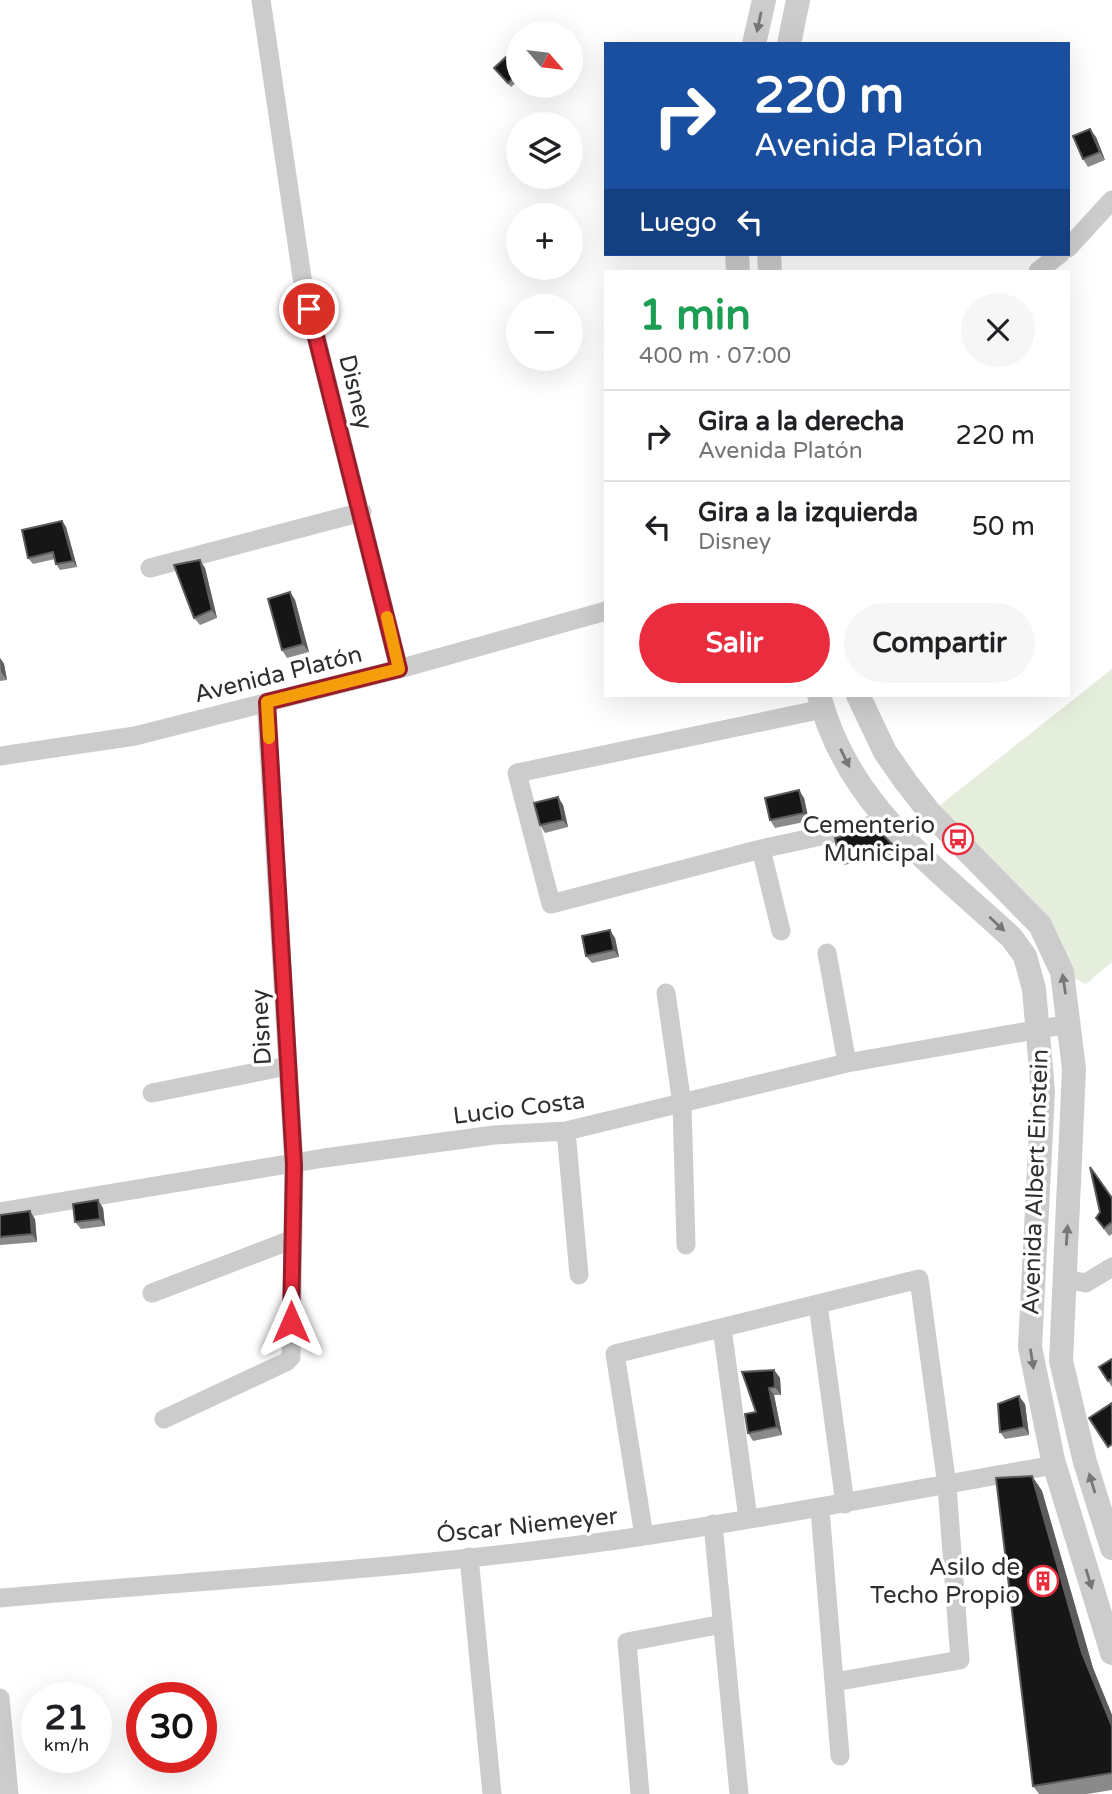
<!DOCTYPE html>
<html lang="es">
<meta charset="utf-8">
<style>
:root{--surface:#fff;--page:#f6f6f6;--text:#202124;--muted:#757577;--line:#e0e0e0;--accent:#ea2d3e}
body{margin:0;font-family:"Varela Round",sans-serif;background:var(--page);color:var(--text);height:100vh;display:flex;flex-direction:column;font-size:26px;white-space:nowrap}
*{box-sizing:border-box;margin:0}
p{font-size:23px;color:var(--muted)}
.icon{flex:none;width:38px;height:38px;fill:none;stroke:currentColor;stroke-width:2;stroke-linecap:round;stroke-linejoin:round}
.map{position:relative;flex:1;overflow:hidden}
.sheet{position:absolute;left:604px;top:270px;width:466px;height:427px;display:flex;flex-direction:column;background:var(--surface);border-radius:0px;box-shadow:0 7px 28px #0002}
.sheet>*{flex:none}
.hud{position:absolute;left:604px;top:42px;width:466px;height:214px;border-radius:0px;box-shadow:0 7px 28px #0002;background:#1a4fa0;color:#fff;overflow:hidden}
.needle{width:46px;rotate:118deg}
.fabs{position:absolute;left:506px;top:21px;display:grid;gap:14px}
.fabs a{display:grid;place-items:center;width:77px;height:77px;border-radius:50%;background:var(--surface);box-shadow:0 7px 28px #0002;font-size:35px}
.speed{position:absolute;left:21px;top:1682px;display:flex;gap:14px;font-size:35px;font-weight:700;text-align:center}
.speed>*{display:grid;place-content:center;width:91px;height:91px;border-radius:50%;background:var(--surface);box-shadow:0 7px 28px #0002;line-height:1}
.speed small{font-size:18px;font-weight:400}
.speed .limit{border:10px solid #d22;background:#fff;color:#111}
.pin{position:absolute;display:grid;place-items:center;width:60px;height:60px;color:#fff;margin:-30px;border:4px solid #fff;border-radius:50%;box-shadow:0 2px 7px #0007}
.me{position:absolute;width:77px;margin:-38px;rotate:0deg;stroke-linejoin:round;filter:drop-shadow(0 0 5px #0008)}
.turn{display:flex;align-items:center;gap:24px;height:147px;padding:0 35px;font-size:32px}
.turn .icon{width:91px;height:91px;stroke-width:2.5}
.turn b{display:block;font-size:49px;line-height:60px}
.then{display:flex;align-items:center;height:66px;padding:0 35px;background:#0003;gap:14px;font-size:26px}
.round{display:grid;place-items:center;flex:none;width:74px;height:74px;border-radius:37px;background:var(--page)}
.overview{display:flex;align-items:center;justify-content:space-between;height:119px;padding:0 35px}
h1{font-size:42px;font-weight:700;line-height:52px;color:#1e9e55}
.action{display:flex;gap:14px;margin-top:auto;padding:14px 35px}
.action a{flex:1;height:80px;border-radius:42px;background:var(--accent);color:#fff;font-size:28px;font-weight:700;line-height:80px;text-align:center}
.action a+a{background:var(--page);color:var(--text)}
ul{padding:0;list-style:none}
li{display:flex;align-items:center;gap:21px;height:91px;padding:0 35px;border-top:2px solid var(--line)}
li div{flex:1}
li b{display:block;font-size:26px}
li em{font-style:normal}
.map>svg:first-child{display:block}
.green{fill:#e5eddc}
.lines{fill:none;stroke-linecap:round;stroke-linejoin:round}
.minor{stroke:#ccc;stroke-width:19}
.tertiary{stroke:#ccc;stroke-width:24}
.wall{fill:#8a8a8a}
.shaded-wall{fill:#5c5c5c}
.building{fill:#161616;stroke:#5c5c5c;stroke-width:2}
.oneway{fill:#767676}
.route-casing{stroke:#981d28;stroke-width:18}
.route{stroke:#ea2d3e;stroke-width:12}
.slow{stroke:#f59e0b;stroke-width:12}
.labels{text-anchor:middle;stroke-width:7;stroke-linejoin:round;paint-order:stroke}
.street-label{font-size:24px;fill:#2f2f2f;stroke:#fff}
.poi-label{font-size:24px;fill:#2f2f2f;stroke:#fff;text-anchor:end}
</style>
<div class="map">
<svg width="1112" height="1794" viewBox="0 0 1112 1794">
<rect width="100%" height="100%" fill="#fff"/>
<path class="green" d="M1112 669V962L1086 984 1062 972 1053 946 930 813Z"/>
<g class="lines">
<path class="minor" d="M261 0 303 284 399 669
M1068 248 1112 200
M1038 271 1060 254
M150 568 362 512
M823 709 517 773 551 904 761 849 886 822
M0 756 135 736 399 669 606 611
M761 849 781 931
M827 953 847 1063
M666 993 682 1104 686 1245
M152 1093 287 1066
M566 1131 579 1275
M0 1212 324 1158 494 1135 566 1131 847 1063 1069 1024
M1064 1279 1086 1283 1112 1267
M152 1293 291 1240
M818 1304 845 1504
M722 1328 748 1518
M164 1419 286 1362 291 1357 294 1165 266 702
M820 1509 840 1756
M713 1524 739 1794
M644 1536 615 1354 919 1279 947 1486 960 1660 834 1682
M469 1557 492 1794
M0 1598C214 1579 431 1568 644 1536 781 1516 917 1489 1054 1465
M0 1698 9 1794
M640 1794 627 1642 723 1624"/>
<path class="tertiary" d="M754 44 764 0
M789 44 798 0
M737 254 738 271
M769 254 770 271
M819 695C847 804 932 864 1011 937L1025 956 1034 989 1043 1092 1030 1347 1053 1460 1112 1653
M858 695 885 752 906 782 930 813 1040 925 1062 972 1074 1069 1061 1361 1085 1462 1112 1548"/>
</g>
<path class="wall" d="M494 68 518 69V81L511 87Z
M1096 137 1105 160 1088 167 1083 159Z
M62 521 66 527 77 567 60 570 56 564 55 559 33 564 28 558Z
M205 568 217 618 200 625 194 618Z
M290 592 295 600 309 652 287 658 282 650Z
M0 658 4 664 7 680 0 681Z
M558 797 563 805 568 827 545 833 540 825Z
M804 798 809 821 775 828 770 820Z
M893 845 898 853 844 865 839 857Z
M615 938 619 957 592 963 586 956Z
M1112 1198V1234L1109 1236 1096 1218Z
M103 1208 105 1226 81 1229 75 1222Z
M0 1215 35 1219 37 1242 0 1245Z
M1112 1359V1387L1108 1381Z
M774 1370 780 1378 781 1395H774L782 1435 753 1441 748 1433Z
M1025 1404 1029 1435 1005 1439 1000 1432Z
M1032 1476 1042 1491 1093 1668 1112 1715V1790L1087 1794H1039L1033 1786Z"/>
<path class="shaded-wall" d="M1090 129 1096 137 1105 160 1100 152Z
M62 521 66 527 77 567 73 561Z
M200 560 205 568 217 618 212 610Z
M290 592 295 600 309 652 303 644Z
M0 658 4 664 7 680 1 672Z
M799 790 804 798 809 821 804 813Z
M558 797 563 805 568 827 563 820Z
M610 930 615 938 619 957 614 950Z
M98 1200 103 1208 105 1226 100 1219Z
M30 1211 35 1219 37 1242 32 1234Z
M774 1370 780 1378 781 1395 775 1387Z
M769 1388 774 1395 782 1435 777 1427Z
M1019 1396 1025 1404 1029 1435 1024 1427Z
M1032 1476 1042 1491 1093 1668 1112 1715V1726L1082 1653Z"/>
<path class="building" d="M506 57 518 69V74L508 83 494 68Z
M1090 129 1100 152 1083 159 1073 136Z
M62 521 73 561 56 564 53 552 28 558 22 530Z
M200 560 212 610 194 618 174 565Z
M290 592 303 644 282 650 268 599Z
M799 790 804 813 770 820 765 798Z
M558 797 563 820 540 825 534 803Z
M876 828 893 845 839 857 835 838Z
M610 930 614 950 586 956 582 936Z
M1090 1167 1112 1198V1222L1104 1228 1096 1218 1100 1212Z
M98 1200 100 1219 75 1222 73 1204Z
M30 1211 32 1234 0 1237V1215Z
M1112 1359V1379L1108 1381 1099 1367Z
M774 1370 775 1387 769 1388 777 1427 748 1433 745 1414 756 1412 742 1372Z
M1019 1396 1024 1427 1000 1432 998 1404Z
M1112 1403V1444L1108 1447 1089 1418Z
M1032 1476 1082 1653 1112 1726V1773L1033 1786 996 1478Z"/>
<defs><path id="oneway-solid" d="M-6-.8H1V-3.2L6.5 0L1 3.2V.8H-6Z" transform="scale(1.75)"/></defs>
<g class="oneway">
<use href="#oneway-solid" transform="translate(759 22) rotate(102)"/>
<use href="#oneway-solid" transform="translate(845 758) rotate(64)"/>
<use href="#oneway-solid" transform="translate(997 924) rotate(43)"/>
<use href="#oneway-solid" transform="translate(1064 984) rotate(-99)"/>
<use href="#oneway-solid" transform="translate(1067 1235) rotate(-86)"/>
<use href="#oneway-solid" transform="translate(1032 1359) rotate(81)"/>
<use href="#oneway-solid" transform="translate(1092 1483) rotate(-107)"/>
<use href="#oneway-solid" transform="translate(1089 1579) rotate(73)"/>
</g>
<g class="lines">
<g class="route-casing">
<path id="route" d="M291 1322 294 1165 267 702 399 669 309 309"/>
</g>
<use href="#route" class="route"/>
<path class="slow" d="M269 738 267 702 399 669 387 617"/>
</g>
<defs>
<g id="bus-ring" transform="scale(1.575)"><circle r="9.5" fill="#fff" stroke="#ea2d3e" stroke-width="1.5"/><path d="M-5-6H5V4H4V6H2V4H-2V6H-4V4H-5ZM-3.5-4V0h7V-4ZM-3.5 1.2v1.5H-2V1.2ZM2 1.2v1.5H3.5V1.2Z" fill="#ea2d3e"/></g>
<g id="building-ring" transform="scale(1.575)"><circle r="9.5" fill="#fff" stroke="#ea2d3e" stroke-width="1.5"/><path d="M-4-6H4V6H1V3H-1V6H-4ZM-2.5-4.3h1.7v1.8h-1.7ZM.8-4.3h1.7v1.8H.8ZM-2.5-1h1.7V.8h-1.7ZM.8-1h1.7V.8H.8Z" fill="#ea2d3e"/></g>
</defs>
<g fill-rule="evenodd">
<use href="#bus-ring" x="958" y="839"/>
<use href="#building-ring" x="1043" y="1581"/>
</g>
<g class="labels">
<g class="street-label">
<text transform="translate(356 392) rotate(76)" y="8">Disney</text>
<text transform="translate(278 674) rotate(-14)" y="8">Avenida Platón</text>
<text transform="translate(261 1027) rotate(-93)" y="8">Disney</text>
<text transform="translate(519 1108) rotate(-7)" y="8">Lucio Costa</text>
<text transform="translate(1035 1182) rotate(-88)" y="8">Avenida Albert Einstein</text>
<text transform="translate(527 1525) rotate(-6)" y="8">Óscar Niemeyer</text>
</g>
<g class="poi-label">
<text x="935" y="833">Cementerio<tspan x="935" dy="28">Municipal</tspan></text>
<text x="1020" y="1575">Asilo de<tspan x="1020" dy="28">Techo Propio</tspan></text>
</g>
</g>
</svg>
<div class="fabs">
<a><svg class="needle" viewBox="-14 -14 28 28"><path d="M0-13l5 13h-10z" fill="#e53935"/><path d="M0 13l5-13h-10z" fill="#757577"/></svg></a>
<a><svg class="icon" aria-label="layers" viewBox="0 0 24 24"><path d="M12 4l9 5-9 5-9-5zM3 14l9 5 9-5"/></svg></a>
<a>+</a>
<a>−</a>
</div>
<div class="speed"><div>21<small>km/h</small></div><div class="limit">30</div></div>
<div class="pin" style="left:309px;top:309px;background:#d93025"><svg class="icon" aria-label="arrive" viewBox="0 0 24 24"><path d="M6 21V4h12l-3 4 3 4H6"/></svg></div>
<svg class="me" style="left:291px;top:1322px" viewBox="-20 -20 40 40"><path d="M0-17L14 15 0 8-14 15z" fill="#ea2d3e" stroke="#fff" stroke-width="4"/></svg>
<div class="hud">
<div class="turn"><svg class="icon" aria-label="right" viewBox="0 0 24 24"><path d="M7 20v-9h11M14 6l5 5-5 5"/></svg><div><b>220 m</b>Avenida Platón</div></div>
<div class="then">Luego<svg class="icon" aria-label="left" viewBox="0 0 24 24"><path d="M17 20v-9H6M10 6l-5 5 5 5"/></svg></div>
</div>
<section class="sheet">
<div class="overview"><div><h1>1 min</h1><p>400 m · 07:00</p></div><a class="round"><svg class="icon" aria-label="close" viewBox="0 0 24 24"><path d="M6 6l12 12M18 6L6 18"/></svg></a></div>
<ul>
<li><svg class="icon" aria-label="right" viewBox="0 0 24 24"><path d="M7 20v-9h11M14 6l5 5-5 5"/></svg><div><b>Gira a la derecha</b><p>Avenida Platón</p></div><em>220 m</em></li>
<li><svg class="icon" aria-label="left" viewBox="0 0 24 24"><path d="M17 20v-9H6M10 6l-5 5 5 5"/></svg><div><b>Gira a la izquierda</b><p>Disney</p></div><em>50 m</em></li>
</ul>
<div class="action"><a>Salir</a><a>Compartir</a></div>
</section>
</div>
